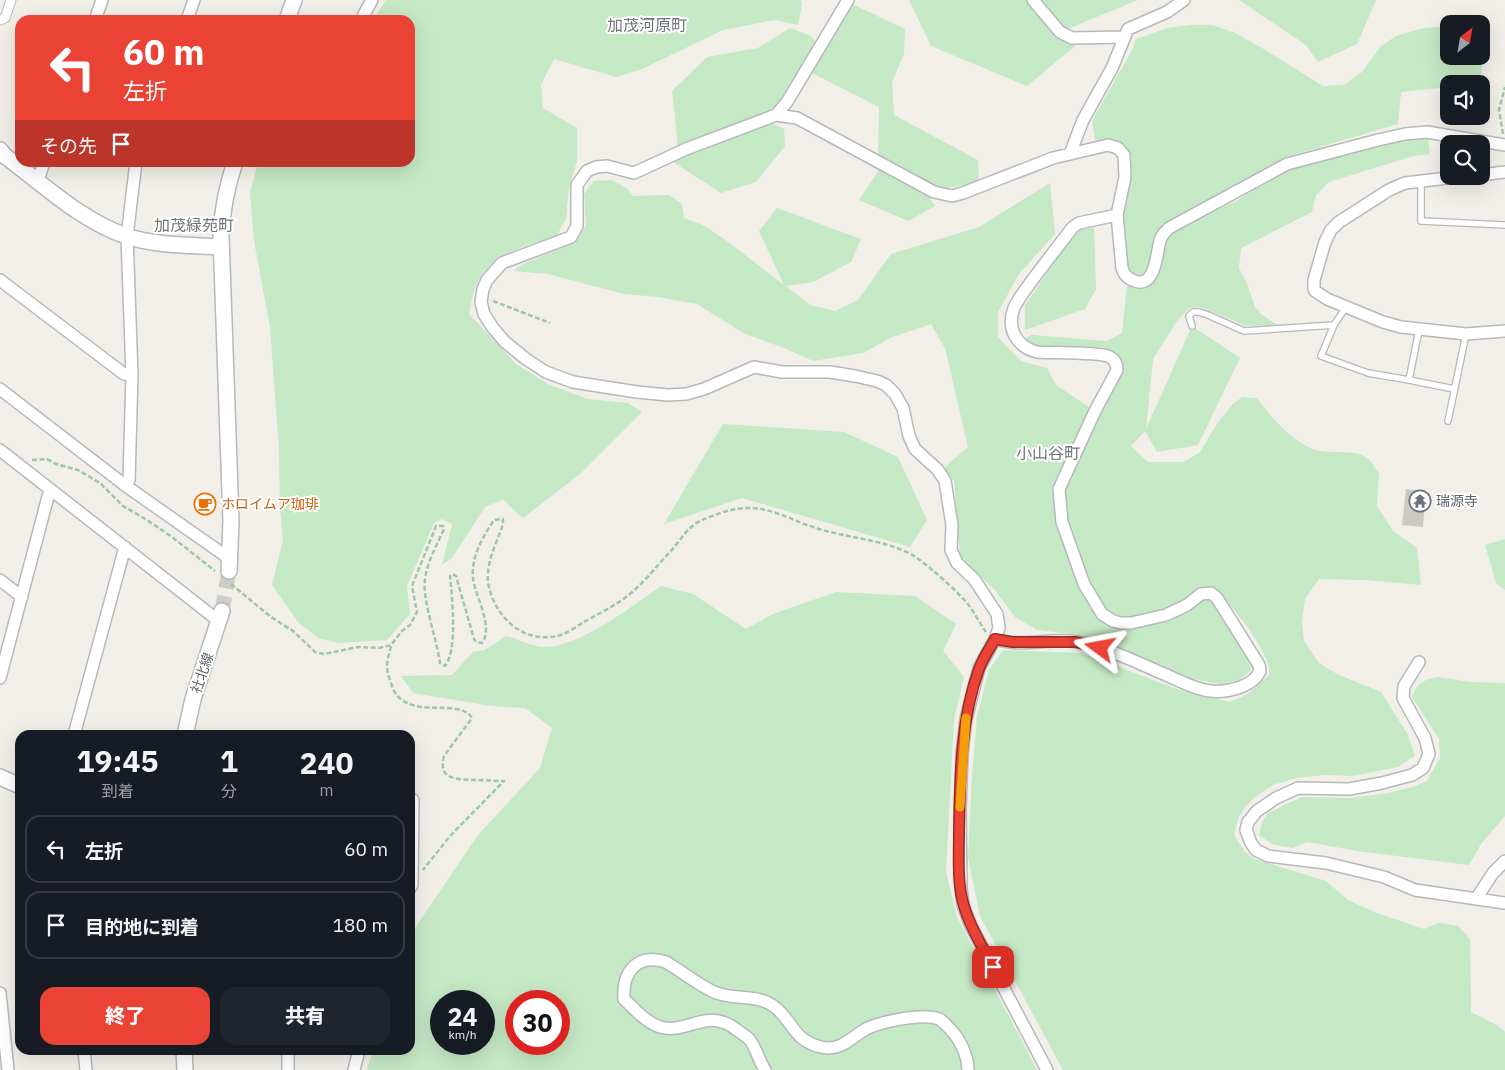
<!DOCTYPE html>
<html lang="ja">
<meta charset="utf-8">
<style>
:root{--surface:#171b24;--page:#20242c;--text:#f1f3f6;--muted:#9ea1a6;--line:#363941;--accent:#ea4335}
body{margin:0;font-family:"IBM Plex Sans","Noto Sans JP",sans-serif;background:var(--page);color:var(--text);height:100vh;display:flex;flex-direction:column;font-size:19px;white-space:nowrap}
*{box-sizing:border-box;margin:0}
p{font-size:16px;color:var(--muted)}
.icon{flex:none;width:28px;height:28px;fill:none;stroke:currentColor;stroke-width:2;stroke-linecap:round;stroke-linejoin:round}
.map{position:relative;flex:1;overflow:hidden}
.side{position:absolute;left:15px;top:730px;width:400px;height:325px;display:flex;flex-direction:column;background:var(--surface);border-radius:15px;box-shadow:0 5px 20px #0002}
.side>*{flex:none}
.banner{position:absolute;left:15px;top:15px;width:400px;height:152px;border-radius:15px;box-shadow:0 5px 20px #0002;background:#ea4335;color:#fff;overflow:hidden}
.needle{width:32px;rotate:31deg}
.controls{position:absolute;left:1440px;top:15px;display:grid;gap:10px}
.controls a{display:grid;place-items:center;width:50px;height:50px;border-radius:10px;background:var(--surface);box-shadow:0 5px 20px #0002;font-size:25px}
.speed{position:absolute;left:430px;top:990px;display:flex;gap:10px;font-size:25px;font-weight:700;text-align:center}
.speed>*{display:grid;place-content:center;width:65px;height:65px;border-radius:50%;background:var(--surface);box-shadow:0 5px 20px #0002;line-height:1}
.speed small{font-size:12px;font-weight:400}
.speed .limit{border:8px solid #d22;background:#fff;color:#111}
.pin{position:absolute;display:grid;place-items:center;width:42px;height:42px;color:#fff;margin:-21px;border-radius:10px;box-shadow:0 2px 8px #0006}
.me{position:absolute;width:55px;margin:-28px;rotate:283deg;stroke-linejoin:round;filter:drop-shadow(0 0 4px #0008)}
.turn{display:flex;align-items:center;gap:18px;height:105px;padding:0 25px;font-size:22px}
.turn .icon{width:65px;height:65px;stroke-width:2.5}
.turn b{display:block;font-size:35px;line-height:42px}
.then{display:flex;align-items:center;height:48px;padding:0 25px;background:#0003;gap:10px;font-size:19px}
.eta{display:flex;justify-content:space-evenly;align-items:center;height:85px;text-align:center}
.eta b{font-size:30px;font-weight:800;line-height:35px}
.primary-button{display:flex;gap:10px;margin-top:auto;padding:10px 25px}
.primary-button a{flex:1;height:58px;border-radius:15px;background:var(--accent);color:#fff;font-size:20px;font-weight:800;line-height:58px;text-align:center}
.primary-button a+a{background:var(--page);color:var(--text)}
ul{padding:0;list-style:none}
li{display:flex;align-items:center;gap:15px;height:68px;margin:0 10px 8px;padding:0 15px;border:2px solid var(--line);border-radius:15px}
li div{flex:1}
li b{display:block;font-size:19px}
li em{font-style:normal}
.map>svg:first-child{display:block}
.green{fill:#c5e8c5;fill-rule:evenodd}
.building{fill:#cccac5}
.lines{fill:none;stroke-linecap:round;stroke-linejoin:round}
.tertiary-tunnel{stroke:#ccccc8;stroke-width:15;stroke-dasharray:15 8;stroke-linecap:butt}
.service-casing{stroke:#b5b8bc;stroke-width:8}
.pedestrian-casing{stroke:#b5b8bc;stroke-width:11}
.minor-casing{stroke:#b5b8bc;stroke-width:14}
.tertiary-casing{stroke:#b5b8bc;stroke-width:18}
.path{stroke:#9cc7a9;stroke-width:2.5;stroke-dasharray:5 2.5;stroke-linecap:butt}
.service{stroke:#fff;stroke-width:5.5}
.pedestrian{stroke:#fff;stroke-width:9}
.minor{stroke:#fff;stroke-width:11}
.tertiary{stroke:#fff;stroke-width:15}
.route-casing{stroke:#982c22;stroke-width:12}
.route{stroke:#ea4335;stroke-width:9}
.slow{stroke:#f59e0b;stroke-width:9}
.labels{text-anchor:middle;stroke-width:4;stroke-linejoin:round;paint-order:stroke}
.worship-label{font-size:14px;fill:#5b616d;stroke:#fff;text-anchor:start}
.food-label{font-size:14px;fill:#c56008;stroke:#fff;text-anchor:start}
.street-label{font-size:14px;fill:#5f6368;stroke:#fff}
.quarter-label{font-size:16px;fill:#70757a;stroke:#fff}
</style>
<div class="map">
<svg width="1505" height="1070" viewBox="0 0 1505 1070">
<rect width="100%" height="100%" fill="#f1efe8"/>
<path class="green" d="M386 0H801L802 4 798 25 774 20 723 30 642 69 616 77 554 59 541 85 543 108 577 128V161L569 188 566 219 556 237C525 246 493 252 477 283 473 292 471 304 469 314L516 364 548 384 588 399 628 403 642 412 580 474 523 518 503 500 485 507 452 558 442 565 452 524 442 519 434 523 407 586 410 614 387 640 338 643 318 638 298 622 272 585 283 540 280 509 279 450 270 327 254 241 250 192 258 163 410 162V20H373Z
M909 0H1027L1062 40 1075 46 1027 86 931 46Z
M1033 0H1138L1060 32Z
M1239 0H1376L1357 44 1318 62 1306 45Z
M852 4 905 29 904 54 892 82 894 115 978 160 979 183 939 189 878 155 879 107 806 70Z
M1191 25H1212L1233 32 1257 45 1323 86 1344 85 1362 72 1381 46 1396 36 1423 28 1449 26V56H1479L1482 67 1480 84H1449V87L1401 92 1398 124 1286 157 1168 226 1147 274 1137 278 1126 272 1122 216 1131 178 1129 151 1121 143 1108 139 1095 140 1092 121 1131 52 1136 39 1167 28Z
M790 28 811 36 816 42 775 108 678 146 672 91 707 57 758 48Z
M771 123 784 129 785 146 756 182 721 193 667 158Z
M1428 136 1430 154 1413 156 1329 182 1316 195 1312 212 1241 248 1239 268 1246 281 1255 307 1261 314 1277 325 1247 326 1200 307 1189 308 1177 321 1153 359 1146 429 1192 326 1240 358 1198 445 1157 452 1145 431 1131 446 1148 462H1184L1200 452 1218 422 1232 405 1242 397 1257 398C1272 418 1288 437 1310 448 1327 456 1354 448 1367 458 1372 461 1375 469 1379 473L1377 506 1393 531 1417 548 1421 585 1366 580 1319 579 1305 599 1302 622 1304 641 1319 663 1337 674 1381 692 1408 735 1415 756 1398 767 1352 776 1324 775 1296 778 1273 785 1258 795 1244 808 1238 819 1234 835 1245 852 1255 859 1326 881 1348 900 1374 912 1424 929 1439 923 1458 926 1470 939 1471 1012 1497 1025 1505 1032V1070H1063L980 916 968 857 972 776 977 717 989 670 1003 650 1082 653 1174 688 1230 702 1248 694 1269 675C1269 671 1269 666 1268 663 1260 642 1227 592 1205 588L1166 610 1148 614 1126 617 1112 615 1105 609 1087 584 1066 521 1062 490 1096 419 1105 408 1121 371 1120 360 1030 348 1026 340 1027 337 1032 335 1107 341 1122 333 1127 286H1142L1166 235 1236 201 1288 169 1407 139Z
M879 170 929 197 935 206 908 221 859 200Z
M612 180 628 189 633 196 669 195 682 204 684 218 703 225 727 241 784 285 759 231 777 208 861 239 851 262 813 282 786 286 810 305 835 311 858 300 891 254 979 227 1050 183 1055 234 1019 274 998 312V337L1021 361 1047 368 1056 385 1092 409 1057 488 1082 585 1119 626 1203 597 1215 600 1252 666 1250 671 1239 680 1219 684 1194 679 1082 635 1037 630 1015 617 995 590 960 559 954 481 944 468 968 447 945 348 931 324 892 337 863 353 813 361 784 348 745 334 697 304 658 297 624 294 548 274 513 271 521 265 576 242 586 225 584 194 594 181Z
M1094 228 1096 289 1085 309 1025 330V305L1077 229Z
M723 424 844 432 898 457 927 520 910 547 742 498 664 524Z
M1505 539V590L1496 583 1485 545Z
M661 586 693 594 746 629 773 614 836 592 915 596 956 624 943 651 964 677 954 719 946 872 957 917 1037 1070H367L373 1050H410V944L417 925 478 835 540 768 552 728 525 708 492 706 413 693 401 676 452 675 473 652 485 650 506 636C517 639 531 646 543 647 579 648 632 606 661 586ZM441 1001H484V1044H441ZM516 1001H559V1044H516Z
M1438 677 1470 682 1505 683V816L1481 844 1469 865 1357 851 1308 842 1292 848 1272 844 1259 835 1262 822 1268 813 1302 797 1351 798 1389 793 1413 787 1427 781 1440 758 1439 739 1412 697C1418 683 1422 680 1438 677Z"/>
<path class="building" d="M1406 489 1426 491 1423 527 1402 525Z"/>
<g class="lines">
<path class="tertiary-tunnel" d="M222 611 229 571"/>
<g class="service-casing">
<path id="service" d="M1421 181V221L1505 225
M1334 325 1321 356 1368 373 1409 380 1419 330
M1192 326 1189 316 1193 312H1199L1208 315 1244 331 1334 325 1346 307
M1409 380 1454 389
M1448 421 1466 334"/>
</g>
<g class="pedestrian-casing">
<path id="pedestrian" d="M0 20 5 18 11 0"/>
</g>
<g class="minor-casing">
<path id="minor" d="M848 0 787 102 776 115 686 149 634 173 607 166 596 167 587 171 577 185V226L571 237 502 263 487 280 483 289 481 302 484 314 493 328 505 342 526 359 546 372 573 382 637 392 668 395 686 394 704 389 754 367 782 372H830L855 376 877 381 886 385 895 394 903 408 909 436 915 449 938 470 945 481 952 525 951 550 957 563 974 579 997 614 999 628 995 639 979 668 966 719 962 754 960 810 961 888 963 905 971 926 1047 1070
M1033 0 1060 32 1072 38 1123 37
M95 20 102 0
M187 20 194 0
M363 20V16L372 0
M776 115 797 118 934 192 952 196 963 193 1053 158 1108 145 1118 148 1124 155 1125 177 1117 215 1122 268C1124 274 1126 277 1132 280 1156 291 1156 254 1160 241 1161 235 1165 232 1169 228L1287 164 1378 140 1405 134 1427 132 1505 145
M1070 154 1083 120 1112 68 1128 29 1167 12 1184 0
M1481 175 1505 172
M1465 176 1405 183 1389 190 1339 222 1331 230 1325 242 1314 280V288L1315 291 1327 299 1383 322 1401 327 1466 334 1505 331
M38 181 44 162
M0 280 124 374 132 375
M0 389 126 486 230 559
M0 450 220 622
M126 486 129 480 132 375 127 236 136 162
M0 580 22 597
M995 639C1021 648 1051 637 1078 642 1108 648 1136 662 1164 674 1178 680 1194 689 1210 691 1226 693 1253 687 1260 671L1259 665 1217 598 1211 593 1201 594 1187 605 1166 615 1131 623H1121L1113 621 1102 614 1084 584 1062 522 1059 489 1095 411 1117 370C1117 364 1115 360 1110 357 1101 352 1050 353 1037 352 1017 347 1006 329 1014 308 1018 299 1025 290 1031 282 1045 263 1059 245 1073 227L1079 223 1117 215
M1419 662 1404 686 1403 698 1425 738 1429 754 1423 768 1412 775 1382 783 1349 789 1298 788 1276 798 1257 811 1248 822 1246 830 1251 843 1256 850 1268 856 1326 863 1384 877 1415 890 1505 903
M0 678 50 489
M74 735 125 547
M410 800H413L412 885 410 888
M1476 899 1493 873 1505 861
M0 993 8 1070
M84 1050 86 1070
M288 1050V1070
M354 1070 359 1050
M765 1070C759 1061 756 1047 749 1039 746 1036 741 1033 737 1030 707 1006 688 1035 660 1027 646 1022 634 1009 624 999 622 972 637 953 666 962 681 971 697 984 714 992 734 1001 759 993 776 1008 793 1022 794 1041 821 1047 842 1052 852 1036 868 1028 884 1021 923 1013 939 1019 943 1021 947 1026 950 1029 960 1039 968 1056 968 1070"/>
</g>
<g class="tertiary-casing">
<path id="tertiary" d="M287 20 294 0
M0 150 5 156C43 184 80 220 126 236 156 246 190 245 221 247
M229 571 231 521 221 236C222 210 227 186 235 162
M185 735 193 699 222 611
M0 777 20 786
M184 1050 185 1070"/>
</g>
<path class="path" d="M1503 134 1499 110 1505 87
M493 301 550 323
M32 460 47 459 56 464 78 470 100 483 123 506 147 520 172 537 215 571
M231 584 271 617 293 631 315 652 324 654 358 647 379 648 391 645 402 631 410 625 417 612 412 586 436 526H443L444 529C437 545 427 562 425 579 422 600 437 640 440 663L445 666C458 650 452 597 450 576L452 574 456 576 474 639 476 642 482 643C494 627 475 596 473 578 471 556 483 537 494 520L503 519V524C497 542 486 562 488 582 493 615 522 644 557 636 566 634 576 627 584 622 598 614 613 607 626 597 642 585 655 568 668 554 679 543 686 528 700 521 713 515 732 508 747 508 771 507 793 521 816 528 846 538 891 540 917 558 930 567 961 594 970 607 976 615 980 624 986 632
M391 646C386 666 385 666 392 686 405 723 459 696 472 718L444 756C437 781 459 779 475 780 485 780 495 781 504 781L450 836 423 870"/>
<use href="#service" class="service"/>
<use href="#pedestrian" class="pedestrian"/>
<use href="#minor" class="minor"/>
<use href="#tertiary" class="tertiary"/>
</g>
<g class="lines">
<g class="route-casing">
<path id="route" d="M993 967C983 947 970 928 964 906 957 884 959 857 959 834 960 779 960 721 979 669 983 658 990 648 995 639L1012 642H1076L1100 648"/>
</g>
<use href="#route" class="route"/>
<path class="slow" d="M960 807 966 718"/>
</g>
<defs>
<g id="temple-ring" transform="scale(1.125)"><circle r="9.5" fill="#fff" stroke="#6b7280" stroke-width="1.5"/><path d="M0-6L5-2H3V0L6.5 2.5H4V6H1.5V3h-3V6H-4V2.5H-6.5L-3 0V-2H-5Z" fill="#6b7280"/></g>
<g id="cafe-ring" transform="scale(1.125)"><circle r="9.5" fill="#fff" stroke="#e8710a" stroke-width="1.5"/><path d="M-5.5-4.5H6V0H3Q3 3.5 0 3.5H-2.5Q-5.5 3.5-5.5 0ZM3-3.2v2h1.7v-2ZM-6 4.5H4V6H-6Z" fill="#e8710a"/></g>
</defs>
<g fill-rule="evenodd">
<use href="#temple-ring" x="1420" y="501"/>
<use href="#cafe-ring" x="205" y="504"/>
</g>
<g class="labels">
<g class="worship-label">
<text x="1436" y="506">瑞源寺</text>
</g>
<g class="food-label">
<text x="221" y="509">ホロイムア珈琲</text>
</g>
<g class="street-label">
<text transform="translate(202 673) rotate(-71)" y="5">社北線</text>
</g>
<g class="quarter-label">
<text x="647" y="31">加茂河原町</text>
<text x="194" y="231">加茂緑苑町</text>
<text x="1048" y="459">小山谷町</text>
</g>
</g>
</svg>
<div class="controls">
<a><svg class="needle" viewBox="-14 -14 28 28"><path d="M0-13l5 13h-10z" fill="#e53935"/><path d="M0 13l5-13h-10z" fill="#9ea1a6"/></svg></a>
<a><svg class="icon" aria-label="sound" viewBox="0 0 24 24"><path d="M4 9h4l5-4v14l-5-4H4zM17 9q2 3 0 6"/></svg></a>
<a><svg class="icon" aria-label="search" viewBox="0 0 24 24"><circle cx="10" cy="10" r="6"/><path d="M15 15l6 6"/></svg></a>
</div>
<div class="speed"><div>24<small>km/h</small></div><div class="limit">30</div></div>
<div class="pin" style="left:993px;top:967px;background:#d93025"><svg class="icon" aria-label="arrive" viewBox="0 0 24 24"><path d="M6 21V4h12l-3 4 3 4H6"/></svg></div>
<svg class="me" style="left:1100px;top:648px" viewBox="-20 -20 40 40"><path d="M0-17L14 15 0 8-14 15z" fill="#ea4335" stroke="#fff" stroke-width="4"/></svg>
<div class="banner">
<div class="turn"><svg class="icon" aria-label="left" viewBox="0 0 24 24"><path d="M17 20v-9H6M10 6l-5 5 5 5"/></svg><div><b>60 m</b>左折</div></div>
<div class="then">その先<svg class="icon" aria-label="arrive" viewBox="0 0 24 24"><path d="M6 21V4h12l-3 4 3 4H6"/></svg></div>
</div>
<section class="side">
<div class="eta">
<div><b>19:45</b><p>到着</p></div>
<div><b>1</b><p>分</p></div>
<div><b>240</b><p>m</p></div>
</div>
<ul>
<li><svg class="icon" aria-label="left" viewBox="0 0 24 24"><path d="M17 20v-9H6M10 6l-5 5 5 5"/></svg><div><b>左折</b></div><em>60 m</em></li>
<li><svg class="icon" aria-label="arrive" viewBox="0 0 24 24"><path d="M6 21V4h12l-3 4 3 4H6"/></svg><div><b>目的地に到着</b></div><em>180 m</em></li>
</ul>
<div class="primary-button"><a>終了</a><a>共有</a></div>
</section>
</div>
